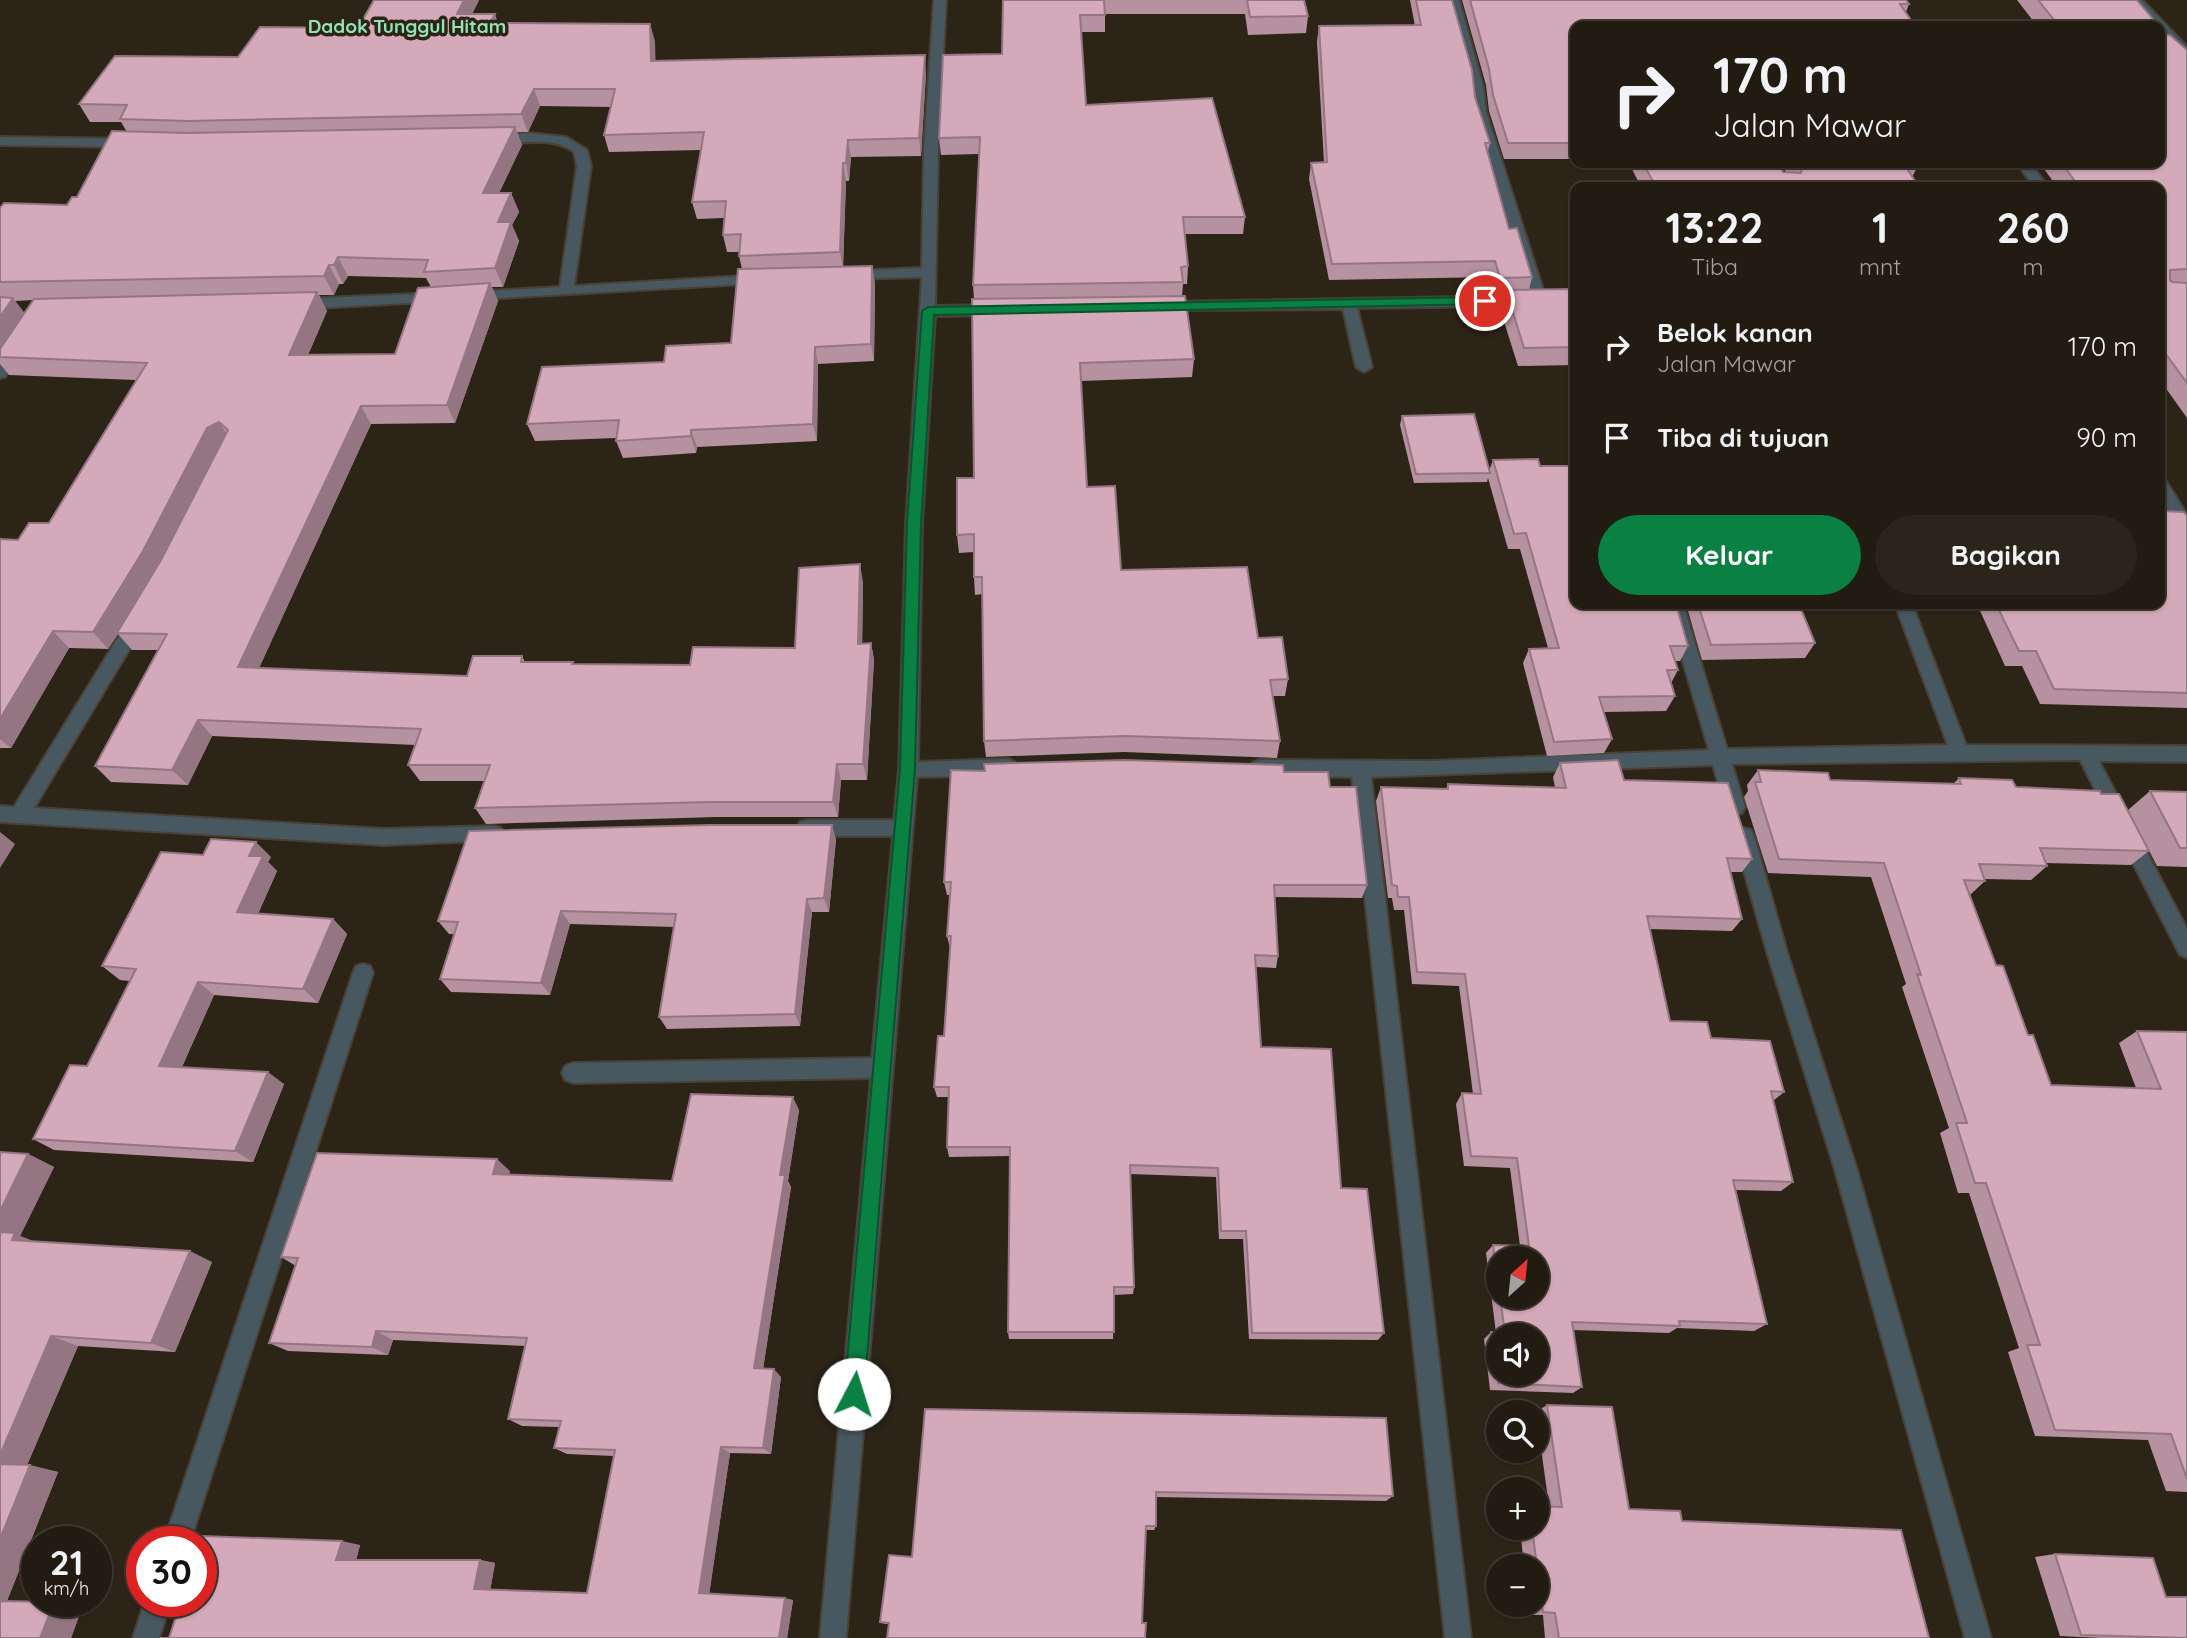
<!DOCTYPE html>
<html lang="id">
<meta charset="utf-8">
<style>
:root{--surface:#221b12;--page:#2a241b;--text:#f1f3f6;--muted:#a2a19f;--line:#3f3932;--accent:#0b8043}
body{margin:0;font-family:Quicksand,sans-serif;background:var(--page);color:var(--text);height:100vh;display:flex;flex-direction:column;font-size:26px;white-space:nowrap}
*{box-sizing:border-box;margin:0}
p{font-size:23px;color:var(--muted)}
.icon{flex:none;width:38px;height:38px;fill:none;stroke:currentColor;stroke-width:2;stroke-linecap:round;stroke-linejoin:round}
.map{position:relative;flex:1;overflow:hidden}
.panel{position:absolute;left:1570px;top:182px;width:595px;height:427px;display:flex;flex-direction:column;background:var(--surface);border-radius:14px;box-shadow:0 2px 5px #0004,0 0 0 2px var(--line)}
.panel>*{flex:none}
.hud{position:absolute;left:1570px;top:21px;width:595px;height:147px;border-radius:14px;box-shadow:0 2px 5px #0004,0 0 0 2px var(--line);background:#221b12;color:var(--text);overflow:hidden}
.needle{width:46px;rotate:27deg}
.controls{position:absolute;left:1486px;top:1246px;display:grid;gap:14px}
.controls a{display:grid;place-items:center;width:63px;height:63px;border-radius:50%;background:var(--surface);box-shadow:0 2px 5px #0004,0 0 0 2px var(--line);font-size:35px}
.speed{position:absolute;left:21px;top:1526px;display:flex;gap:14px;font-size:35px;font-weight:700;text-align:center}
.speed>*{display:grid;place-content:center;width:91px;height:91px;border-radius:50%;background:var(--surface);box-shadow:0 2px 5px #0004,0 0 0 2px var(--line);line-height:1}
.speed small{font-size:18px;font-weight:400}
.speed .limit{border:10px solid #d22;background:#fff;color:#111}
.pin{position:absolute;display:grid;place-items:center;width:60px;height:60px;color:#fff;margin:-30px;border:4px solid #fff;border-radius:50%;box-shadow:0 2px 7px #0007}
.me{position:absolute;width:77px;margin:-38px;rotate:5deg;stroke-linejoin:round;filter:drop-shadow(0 0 5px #0008)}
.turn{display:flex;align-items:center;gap:24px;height:147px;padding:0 28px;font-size:32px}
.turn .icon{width:91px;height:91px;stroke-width:2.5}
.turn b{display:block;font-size:49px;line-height:60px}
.eta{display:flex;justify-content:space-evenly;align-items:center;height:119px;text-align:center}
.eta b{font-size:42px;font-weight:800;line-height:49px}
.cta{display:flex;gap:14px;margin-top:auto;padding:14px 28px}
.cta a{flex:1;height:80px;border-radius:42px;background:var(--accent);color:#fff;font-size:28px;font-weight:800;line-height:80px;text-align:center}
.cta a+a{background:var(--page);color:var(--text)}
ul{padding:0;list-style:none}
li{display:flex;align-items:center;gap:21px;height:91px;padding:0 28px}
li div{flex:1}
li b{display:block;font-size:26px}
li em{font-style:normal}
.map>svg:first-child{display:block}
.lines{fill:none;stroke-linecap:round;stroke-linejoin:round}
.minor-casing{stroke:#494135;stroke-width:4}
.minor{fill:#475860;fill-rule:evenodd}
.wall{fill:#b6919f;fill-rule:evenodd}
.shaded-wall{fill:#947682}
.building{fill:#d4a9b9;stroke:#947682;stroke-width:2;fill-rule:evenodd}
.route{fill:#0b8043;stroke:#07532c;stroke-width:2}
.labels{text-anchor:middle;stroke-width:7;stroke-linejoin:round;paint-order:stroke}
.far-quarter-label{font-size:19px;font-weight:bold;fill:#94e3b6;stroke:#2d2418}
</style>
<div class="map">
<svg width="2187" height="1638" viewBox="0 0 2187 1638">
<rect width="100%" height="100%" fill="#2d2418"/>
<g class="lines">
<g class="minor-casing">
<path id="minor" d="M934 0H946L938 149 935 306 997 305 1004 310 997 315 935 316 922 524 918 762 1008 759 1015 762 1017 767 1015 772 1008 775 917 777 846 1638H820L871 1078 573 1083 565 1080 562 1073 565 1066 573 1063 872 1058 893 836H807L800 834 797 828 800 822 807 820H894L899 770 906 524 922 277 847 279 840 275 847 271 922 268 924 149Z
M1447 0H1459L1483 86 1486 112 1545 296 1575 295V305L1357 308 1372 367 1364 372 1356 367 1343 309 1155 310 1153 307 1155 304 1160 302 1531 296 1474 112 1471 86Z
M2130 0H2142L2187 47V58L2183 57 2160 32V26H2154Z
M528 133 566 137 587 150 591 166 574 286 761 275 768 279 761 283 465 300 463 297 465 294 470 292 560 287 577 166 574 152C546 131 503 151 488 139L494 135Z
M0 137 132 139 139 143 132 147 0 145Z
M2017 163H2030L2048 187H2034Z
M440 293 447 298 445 301 298 309 291 304 298 299Z
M18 341 25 346 5 377 0 378V362L13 343Z
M2160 479 2166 481 2187 515V535L2181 533 2160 498Z
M1666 604H1683L1727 749 1948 745 1895 604H1912L1966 745 2187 746V762L2099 761 2187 929V958L2180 955 2080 760 1732 764 1745 807 1742 813 1735 815 1728 813 1725 807 1713 765 1371 777 1471 1638H1445L1352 777 1259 776 1252 773 1250 768 1252 763 1259 760 1432 761 1709 750Z
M138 613 144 615 147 620 34 808 384 829 494 826 501 828 504 834 501 840 384 845 0 822V806L14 807 132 615Z
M1744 828 1751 830 1754 836 1787 952 1857 1170 1991 1638H1965L1835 1170 1767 952 1734 836 1737 830Z
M363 964 370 966 373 973 190 1542H164L353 973 356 966Z
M145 1601H171L159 1638H133Z"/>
</g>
<use href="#minor" class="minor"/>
</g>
<path class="wall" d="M479 0 472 14 498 23 655 41V61L926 73 921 156 851 157 849 181H846L843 267 872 266 875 284 874 361 818 364 817 441 697 447 696 453 623 458 616 441V438L535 441 527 424 664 362 731 343 742 269 739 256 740 252H727L723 235 724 218 697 219 692 202 701 150 609 152 604 135 611 107 540 106 528 132H517L522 145 499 193H511L519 212 512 225 519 241 503 287H492L498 301 455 423 371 424 259 668 467 676 522 656 525 662 574 664 690 665 795 648 863 582 862 644 871 643 874 660 867 780H841L838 817H716L486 824 475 808 484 781H420L408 765 415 745 212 736 188 785 111 782 95 766 158 650H132L118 634 108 649 69 648 11 748H0V539L18 540 49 523 136 380 9 375 0 364V208L67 205 77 197 127 132 121 122H90L79 104 238 57ZM348 276 426 278 431 287 395 354 308 355 327 311 319 295H334L339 284H343ZM33 300 24 313 15 301Z
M1003 0H1304L1308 16 1306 33 1248 35 1245 14H1105V32H1081L1086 105 1245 217 1243 234H1185L1188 266 1187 284H1183L1182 296 1194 359 1192 377 1081 381 1087 487 1121 570 1258 638 1288 679 1285 696H1273L1280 741 1277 758 1124 752 986 757 984 741 982 594 975 595 974 577V552L959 553 957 535 974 478V299L973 285 979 154 941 155 939 138 1002 54Z
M1410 0H1452L1475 97 1490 143 1488 151 1509 229 1532 277 1529 290 1575 298V365L1518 366 1500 309 1505 294H1496L1491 277 1329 280 1309 179 1311 163 1324 162 1317 42 1319 26H1415Z
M1462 0H1906L1909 4 1906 12 1575 26V159H1504L1489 111 1486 85Z
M2017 0H2137L2159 26H2037Z
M2166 35 2187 50V418L2160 380V187H2057L2040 163H2160Z
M1629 163H1779L1783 172H1786L1781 163H1919V164L1912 177 1919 187H1641Z
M1402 416 1489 471 1493 460 1540 466 1688 646 1680 661H1675L1678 670 1671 683 1675 696 1666 711 1604 712 1612 739 1604 753 1547 756 1523 663 1529 649 1548 648 1520 549H1508L1488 478 1487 482 1414 483 1400 425Z
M2187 516V708L2040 704 2022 666H2005L1977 604H2160Z
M1686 604H1799L1815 643 1805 658 1702 660Z
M1560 763 1624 780 1752 859 1742 872H1730L1742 919 1732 931 1649 929 1670 1021 1711 1038 1784 1092 1773 1101 1793 1182 1781 1191 1736 1190 1767 1324 1754 1331 1677 1328 1669 1333 1573 1330 1582 1387 1573 1393 1490 1390 1484 1339 1491 1332 1496 1333 1486 1253 1493 1245 1520 1246 1510 1168 1464 1166 1456 1104 1462 1093 1473 1094 1459 986 1412 984 1404 910H1394L1392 898H1388L1376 801 1381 787 1446 789 1448 784 1555 787 1553 777ZM1498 1258 1536 1297H1498Z
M1758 770 1830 780 1953 784 1959 778 2016 787 2101 794 2149 851 2131 865 2046 863 2047 866 2031 880 1985 879V881L1970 895 1996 965 2051 1085 2136 1088 2119 1043 2137 1031 2187 1032V1492L2166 1491 2148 1440 2035 1436 2008 1352 2019 1348 1969 1193H1958L1940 1133 1949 1128 1902 987 1906 984 1871 877 1768 873 1744 797 1748 791 1747 785Z
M1284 772 1330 787 1367 885 1362 898 1275 897 1278 956 1276 968 1256 967 1261 1047 1341 1188 1384 1333 1378 1340 1249 1339 1243 1239H1219L1216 1177 1130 1174 1134 1287 1133 1294 1114 1295 1113 1339H1009L1008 1332 1010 1156 949 1157 947 1147 949 1097H937L934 1087 944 1036 950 948 947 936 950 895H947L944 882Z
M2150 791 2187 792V867L2157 866 2128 810Z
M836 839 829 912H812L800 1026 667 1029 659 1017 674 927 570 924 550 995 451 992 440 979 454 934H449L438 921Z
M271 857 268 862 277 871 258 914 333 919 347 934 318 1003 214 995 182 1067 284 1084 253 1162 54 1150 33 1139 87 1066 130 981 120 980 102 966Z
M799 1110 788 1181 791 1187 763 1369 781 1377 771 1454 730 1453 709 1594 793 1600 787 1638H160H169L360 1545 356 1560H480L495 1563 490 1590 587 1593 614 1456 567 1454 554 1448 559 1427 522 1426 508 1419 526 1346 393 1340 388 1355 288 1351 269 1343 296 1266 281 1257 510 1171 509 1175 672 1181Z
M0 1152 28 1154 54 1167 20 1236 33 1241 212 1262 175 1352 78 1346 27 1465 58 1472 7 1601 54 1602 83 1605 71 1638H0Z
M1547 1405 1629 1509 1682 1521 1929 1638H1545L1543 1615H1531L1529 1605H1536V1566H1524L1520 1528H1536L1549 1506 1536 1412Z
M925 1409 1393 1496 1386 1501 1156 1497V1526L1154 1530H1146L889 1624H885L880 1622 912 1557Z
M2055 1554 2166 1597 2187 1638H2101L2060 1636 2035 1557Z"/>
<path class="shaded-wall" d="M464 0H479L463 31 457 14Z
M495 14 501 32 490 23Z
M650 24 655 41 656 78 651 61Z
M925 55 926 73 921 156 919 138Z
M534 89 540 106 528 132 521 114Z
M515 127 522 145 490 212 483 193Z
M848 140 851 157 849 181 846 163Z
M843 163 846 181 843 269 840 252Z
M511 193 519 212 512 225 519 241 503 287 495 268 498 222Z
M338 257 348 276 343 284 334 265Z
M329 265 339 284 334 295 324 276Z
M872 266 875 284 874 361 871 344Z
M490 283 498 301 455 423 447 405Z
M317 292 327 311 300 373 289 355Z
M13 298 27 316 0 357V317Z
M815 347 818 364 817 441 813 424Z
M361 406 371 424 252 683 238 667Z
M219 422 231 440 158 569 108 649 93 632 207 428Z
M691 430 697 447 696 453 691 436Z
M860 564 863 582 862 660 858 644Z
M53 631 69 648 11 748 0 739V719Z
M871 643 874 660 867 780 863 764Z
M198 720 212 736 188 785 172 770Z
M837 764 841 780 838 817 833 802Z
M832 825 836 839 829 912 824 898Z
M0 832 15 844 0 868Z
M256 842 271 857 268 862 277 871 252 927 237 912 249 856Z
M807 899 812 912 800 1026 795 1014Z
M561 911 570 924 550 995 541 983Z
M333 919 347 934 318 1003 303 989Z
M198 982 214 995 177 1078 159 1066Z
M268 1072 284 1084 253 1162 235 1151Z
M793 1097 799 1110 788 1181 791 1187 762 1376 754 1368 780 1175Z
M28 1154 54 1167 20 1236 42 1245 38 1251 0 1235V1211Z
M497 1159 510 1171 506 1186 493 1174Z
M190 1251 212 1262 175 1352 151 1343Z
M376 1331 393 1340 388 1355 372 1347Z
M51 1336 78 1346 25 1470 0 1465V1455Z
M774 1369 781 1377 771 1454 763 1448Z
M721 1447 730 1453 709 1596 699 1593Z
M30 1465 58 1472 6 1603 0 1602V1539Z
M342 1541 360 1545 355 1564 336 1560Z
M480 1560 495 1563 490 1592 474 1589Z
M785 1598 793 1600 787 1638H779Z
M54 1602 83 1605 71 1638H40Z"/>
<path class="building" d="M374 0H464L457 14H495L490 23 650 24 651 61 925 55 919 138 848 140 846 163H843L840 252 739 256 741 234 723 235 726 201 692 202 704 132 604 135 615 89H534L521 114 188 121 120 119 127 105 79 104 115 56 238 57 260 27 358 28Z
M1003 0H1104L1105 15H1080L1086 105 1212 98 1245 217H1183L1188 266 1181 267 1183 282 973 285 980 137 939 138 943 55 1002 54Z
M1247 0H1304L1308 16 1250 17Z
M1416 0H1452L1472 70 1475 97 1490 143H1485L1509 229 1517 228 1532 277 1500 278 1495 261 1332 264 1311 163 1327 162 1319 26 1421 25Z
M1470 0H1906L1909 4H1900L1915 26H1575V143H1508L1493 95 1489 69Z
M2038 0H2137L2159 26H2059Z
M2160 27 2166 35H2170L2187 50V269L2170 270V280L2172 282 2187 283V383L2160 346V187H2079L2062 163H2160Z
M515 127 483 193H511L498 222H511L495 268 424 272 428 260 338 257 334 265H329L324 276 0 282V208L4 203 67 205 72 197H77L112 131 187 133Z
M1643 163H1779L1783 172 1801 173 1802 169 1798 163H1919V164H1904L1919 187H1656Z
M872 266 871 344 815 347 813 424 691 430V436L616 441 619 420 527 424 542 367 664 362 666 346 731 343 738 269Z
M490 283 447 405 361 406 238 667 467 676 473 656H522L521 662H573L572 664 690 665 693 647 795 648 799 568 860 564 858 644 871 643 863 764H837L833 802H709L475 808 490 765H408L421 729 198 720 172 770 95 766 167 634 117 633 161 560 228 430 219 422 207 428 143 551 93 632 53 631 0 719V539L18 540 29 523H49L147 363 0 357V349L34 299 317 292 289 355 395 354 418 288Z
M1572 289 1575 298V347L1524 348 1506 290Z
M1185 296 1194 359 1080 363 1087 487 1115 486 1121 570 1247 567 1258 638 1282 637 1288 679 1270 680 1280 741 1125 736 984 741 982 577H974V534L957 535V478H974L972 299Z
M0 297 13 298 0 317Z
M1474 414 1490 473 1416 474 1402 416Z
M1538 459 1540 466H1575V604H1676L1688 646H1670L1678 670H1667L1675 696 1599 697 1612 739 1554 742 1529 649 1559 648 1526 533 1514 534 1493 460Z
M2160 511 2184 512 2187 516V693L2054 689 2036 651H2019L1996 604H2160Z
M1698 604H1799L1815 643 1711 645Z
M1124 760 1283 765 1284 772H1328L1330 787H1356L1367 885H1274L1278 956 1255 955 1261 1047 1331 1049 1341 1188 1367 1189 1384 1333H1252L1246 1231H1221L1218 1168 1130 1165 1134 1287H1114V1332H1008L1010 1147H947L949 1087H934L938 1036H944L951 936H947L951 882H944L951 770 985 771 984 764Z
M1618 760 1624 780 1728 783 1752 859 1727 858 1742 919 1647 916 1670 1021 1707 1022 1711 1038 1770 1041 1784 1092 1771 1091 1793 1182 1733 1180 1767 1324 1679 1321 1680 1326 1572 1322 1582 1387 1498 1383 1491 1332 1505 1333 1500 1297H1536V1258H1498V1282L1493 1245 1529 1246 1517 1158 1471 1156 1462 1093 1481 1094 1465 974 1417 972 1409 897H1398L1397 886 1392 885 1381 787 1448 789V784L1566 788 1560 763ZM1498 1335H1536V1374H1498Z
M1758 770 1828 773 1830 780 1961 784 1959 778 2012 780 2016 787 2100 791 2101 794H2119L2149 851 2040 848 2047 866 1979 864 1985 881 1964 880 1996 965 2003 966 2028 1035H2033L2051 1085 2161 1089 2137 1031 2187 1032V1479L2171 1434 2055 1430 2027 1345H2040L1986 1183H1975L1956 1123H1967L1917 974 1921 975 1884 863 1779 859 1755 782H1761Z
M2150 791 2187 792V848H2180Z
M710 825H832L824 898 807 899 795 1014 659 1017 676 914 561 911 541 983 440 979 458 922 438 921 469 831Z
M211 839 256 842 249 856H263L237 912 333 919 303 989 198 982 159 1066 268 1072 235 1151 33 1139 70 1065 87 1066 136 969 102 966 161 852 203 855Z
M691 1094 793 1097 780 1175H785L754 1368 774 1369 763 1448 721 1447 699 1593 785 1598 779 1638H160H169L181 1601H201V1542H200L202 1536 342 1541 336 1560H480L474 1589 587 1593 615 1450 554 1448 561 1421 508 1419 527 1338 376 1331 372 1347 269 1343 298 1258 281 1257 317 1153 497 1159 493 1174 672 1181Z
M0 1152 28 1154 0 1211Z
M0 1232 15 1233 12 1240 190 1251 151 1343 51 1336 0 1455Z
M1547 1405 1612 1407 1629 1509 1680 1511 1682 1521 1901 1530 1929 1638H1559L1555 1613 1543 1612 1532 1528H1536V1506L1562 1507Z
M925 1409 1386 1418 1393 1496 1156 1492V1526H1146L1142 1623H1146L1145 1638H887L889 1623 880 1622 889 1555 912 1557Z
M0 1464 30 1465 0 1539Z
M2055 1554 2153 1558 2166 1597H2187V1638L2081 1635Z
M0 1601 54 1602 40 1638H0Z"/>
<path class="route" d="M1485 297 1491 301 1489 304 934 315 921 524 915 769 864 1394 861 1401 854 1404 847 1401 844 1394 900 769 907 524 922 311 928 307Z"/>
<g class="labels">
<g class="far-quarter-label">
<text x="407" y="33">Dadok Tunggul Hitam</text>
</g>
</g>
</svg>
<div class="controls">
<a><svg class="needle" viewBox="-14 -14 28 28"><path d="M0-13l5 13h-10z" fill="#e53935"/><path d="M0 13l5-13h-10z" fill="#a2a19f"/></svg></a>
<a><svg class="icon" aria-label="sound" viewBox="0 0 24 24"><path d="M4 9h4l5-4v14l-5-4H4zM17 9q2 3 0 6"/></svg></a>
<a><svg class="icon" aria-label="search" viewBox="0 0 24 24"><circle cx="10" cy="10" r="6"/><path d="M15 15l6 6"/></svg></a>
<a>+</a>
<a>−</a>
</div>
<div class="speed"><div>21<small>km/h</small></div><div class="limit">30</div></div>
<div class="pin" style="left:1485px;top:301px;background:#d93025"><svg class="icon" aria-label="arrive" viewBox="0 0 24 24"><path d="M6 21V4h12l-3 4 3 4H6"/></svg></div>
<svg class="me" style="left:854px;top:1394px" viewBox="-20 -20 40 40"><circle r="19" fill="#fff"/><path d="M0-13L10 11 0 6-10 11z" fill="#0b8043"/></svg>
<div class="hud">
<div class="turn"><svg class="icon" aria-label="right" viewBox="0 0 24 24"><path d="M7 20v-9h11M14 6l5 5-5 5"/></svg><div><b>170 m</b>Jalan Mawar</div></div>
</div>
<section class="panel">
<div class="eta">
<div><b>13:22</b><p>Tiba</p></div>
<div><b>1</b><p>mnt</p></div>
<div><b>260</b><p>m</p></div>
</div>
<ul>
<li><svg class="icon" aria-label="right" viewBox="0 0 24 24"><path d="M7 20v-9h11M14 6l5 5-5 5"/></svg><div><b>Belok kanan</b><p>Jalan Mawar</p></div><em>170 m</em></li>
<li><svg class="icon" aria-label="arrive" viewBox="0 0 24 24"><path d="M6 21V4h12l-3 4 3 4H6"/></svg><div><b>Tiba di tujuan</b></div><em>90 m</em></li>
</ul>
<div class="cta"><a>Keluar</a><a>Bagikan</a></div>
</section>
</div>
